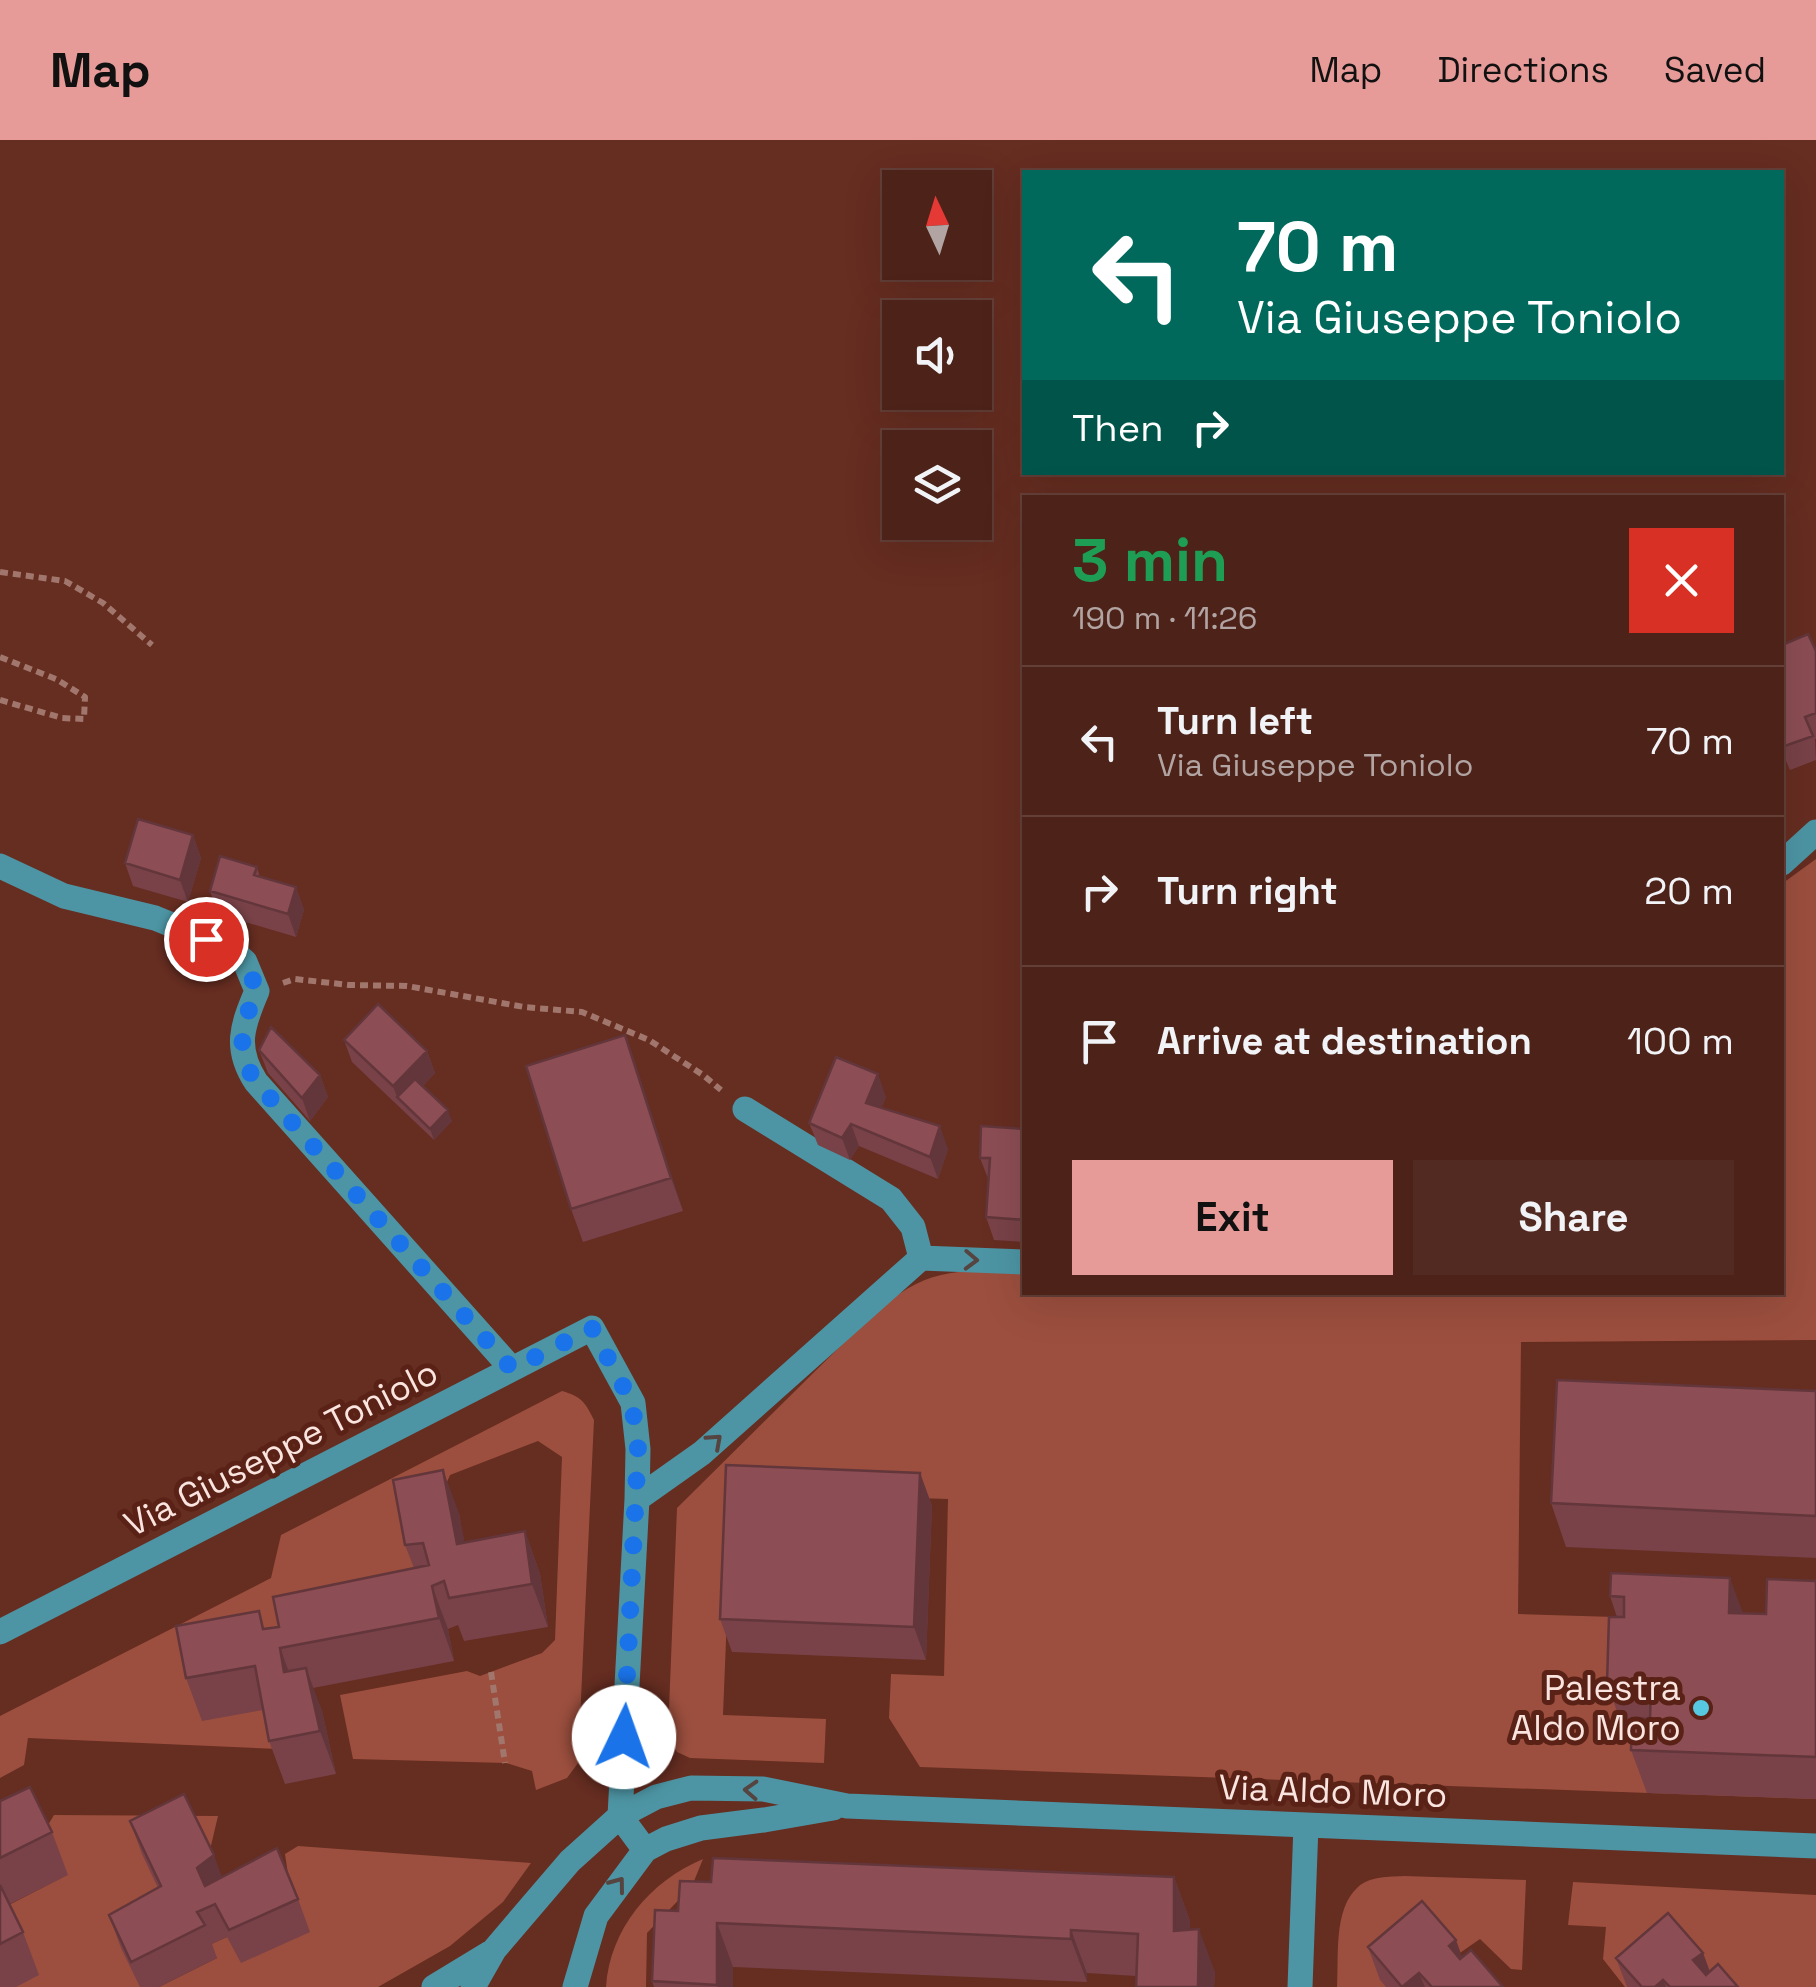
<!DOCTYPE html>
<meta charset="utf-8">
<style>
:root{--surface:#4c2219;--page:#532a22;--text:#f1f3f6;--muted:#b2a4a2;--line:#633f38;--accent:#e69b98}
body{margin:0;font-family:"Space Grotesk",sans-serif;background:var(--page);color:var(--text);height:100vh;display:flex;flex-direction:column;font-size:38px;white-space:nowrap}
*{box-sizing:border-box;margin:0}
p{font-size:32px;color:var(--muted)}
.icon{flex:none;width:55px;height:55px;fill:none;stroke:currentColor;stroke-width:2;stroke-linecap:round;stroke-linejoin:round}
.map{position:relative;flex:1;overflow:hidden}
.sheet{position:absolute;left:1022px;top:355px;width:762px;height:800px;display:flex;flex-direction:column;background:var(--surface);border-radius:0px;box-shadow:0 10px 40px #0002,0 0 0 2px var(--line)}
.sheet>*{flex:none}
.banner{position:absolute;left:1022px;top:30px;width:762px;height:305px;border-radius:0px;box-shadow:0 10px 40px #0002,0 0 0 2px var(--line);background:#00695c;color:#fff;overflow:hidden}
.needle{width:65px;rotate:356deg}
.fabs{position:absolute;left:882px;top:30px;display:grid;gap:20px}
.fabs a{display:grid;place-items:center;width:110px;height:110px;border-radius:0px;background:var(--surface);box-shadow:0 10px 40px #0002,0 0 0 2px var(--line);font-size:50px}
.pin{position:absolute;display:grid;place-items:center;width:85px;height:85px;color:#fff;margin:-42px;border:5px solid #fff;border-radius:50%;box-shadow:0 2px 10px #0007}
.me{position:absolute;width:110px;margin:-55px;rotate:3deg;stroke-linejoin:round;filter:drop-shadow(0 0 8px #0008)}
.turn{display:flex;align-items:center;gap:35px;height:210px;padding:0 50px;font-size:45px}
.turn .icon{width:130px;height:130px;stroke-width:2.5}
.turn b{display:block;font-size:70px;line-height:85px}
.then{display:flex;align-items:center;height:95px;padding:0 50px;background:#0003;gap:20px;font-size:38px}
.round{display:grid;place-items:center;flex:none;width:105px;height:105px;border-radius:0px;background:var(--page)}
.headline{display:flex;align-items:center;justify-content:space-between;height:170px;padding:0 50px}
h1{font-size:60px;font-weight:700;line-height:75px;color:#1e9e55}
.button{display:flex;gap:20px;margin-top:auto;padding:20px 50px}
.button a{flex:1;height:115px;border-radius:0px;background:var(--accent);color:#111;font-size:40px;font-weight:700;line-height:115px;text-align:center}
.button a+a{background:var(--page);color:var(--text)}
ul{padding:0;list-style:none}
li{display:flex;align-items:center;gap:30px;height:150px;padding:0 50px;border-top:2px solid var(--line)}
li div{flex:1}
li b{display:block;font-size:38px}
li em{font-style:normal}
header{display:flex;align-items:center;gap:60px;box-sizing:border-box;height:140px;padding:0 50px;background:var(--accent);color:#111}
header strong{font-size:48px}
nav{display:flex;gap:55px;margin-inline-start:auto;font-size:35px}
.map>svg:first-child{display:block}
.green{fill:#9c4f3e}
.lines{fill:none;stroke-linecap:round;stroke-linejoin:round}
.path{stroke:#a1766c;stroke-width:6;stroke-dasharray:8 5;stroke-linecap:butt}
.minor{stroke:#4d95a4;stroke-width:25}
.wall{fill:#784248}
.shaded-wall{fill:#62363b}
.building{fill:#8c4d54;stroke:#62363b;stroke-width:2.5}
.oneway{stroke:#564441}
.route{stroke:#1a73e8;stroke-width:18;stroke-dasharray:0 32.4}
.poi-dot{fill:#56c9e1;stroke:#5a2216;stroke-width:4}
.labels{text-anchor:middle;stroke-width:10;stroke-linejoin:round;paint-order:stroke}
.street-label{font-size:35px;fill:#fae4df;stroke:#5a2216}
.poi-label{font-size:35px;fill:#fae4df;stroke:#5a2216;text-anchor:end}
</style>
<header>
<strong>Map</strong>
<nav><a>Map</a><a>Directions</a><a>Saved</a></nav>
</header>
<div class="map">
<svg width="1816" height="1847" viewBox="0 0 1816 1847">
<rect width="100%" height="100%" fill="#662d21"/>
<path class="green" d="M1816 719V1200L1521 1202 1518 1474 1816 1483V1659L920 1627 889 1578 891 1534 944 1536 948 1359 732 1352 723 1575 826 1579 824 1623 690 1618 677 1612 668 1594 677 1368 882 1165C893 1158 904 1150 916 1144 950 1127 988 1130 1025 1132V1152H1782L1783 743Z
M562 1251C582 1257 585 1262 594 1280L578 1623 567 1638 536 1650 532 1631 506 1623 353 1619 340 1555 467 1531 480 1536 542 1513 555 1500 562 1317 538 1301 450 1335 431 1379 439 1447 445 1468 271 1569 279 1609 28 1598 24 1625 0 1638V1576L271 1438 281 1395Z
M54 1675 218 1676 209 1714 140 1847H16L5 1767 67 1735 45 1690Z
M298 1706 531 1723 503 1762 450 1806 378 1847H159L217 1818 209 1805 227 1797 289 1741 285 1714Z
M703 1719 692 1746 647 1793 646 1847H606C610 1789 650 1741 703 1719Z
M1404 1736 1526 1740 1522 1830 1511 1829 1480 1799 1454 1817 1386 1847H1337C1339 1817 1333 1769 1358 1747 1370 1736 1389 1737 1404 1736Z
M1573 1742 1816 1755V1847H1625L1603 1819 1606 1787 1568 1785Z"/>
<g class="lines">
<path class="path" d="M0 432 65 441 103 463 152 505
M0 517 56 539 85 557 84 579 62 578 0 560
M283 843 295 839 349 845 407 846 524 867 582 872 649 900 703 935 721 950
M491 1532 505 1623"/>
<path class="minor" d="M1782 723 1816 692
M0 726 64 756 155 778 231 809 245 822 257 851C242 886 234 908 256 942L512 1229
M745 969 891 1059 913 1087 921 1118
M637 1359 702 1313 921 1118 1025 1122
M0 1492 592 1188 633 1263 638 1309 637 1359 620 1676 645 1710
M434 1847 490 1813
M473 1847 494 1810 570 1721 620 1676 656 1657 691 1648 763 1649 847 1666 1816 1706
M575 1847 596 1776 645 1710 666 1699 701 1688 764 1680 833 1668
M1300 1847 1306 1685"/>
</g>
<path class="wall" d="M1782 505 1816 511V599H1815L1816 620 1790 630 1782 612Z
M193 695 201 718 188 762 133 746 125 723Z
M257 727 260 737 296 747 304 770 296 797 218 774 210 751Z
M625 895 683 1071 583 1102 571 1069Z
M344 900 427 911 435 933 423 946 452 981 434 1000 352 922Z
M259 910 320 935 328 957 310 981 268 933Z
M886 957 881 968 948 1009 938 1039 859 1006 850 1020 818 1005 809 983Z
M1025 989V1102L994 1100 986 1077 989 1041 980 1018Z
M1816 1251V1418L1566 1407 1551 1363Z
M920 1333 932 1366 926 1520 732 1512 720 1479Z
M459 1373 464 1402 525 1391 540 1434 548 1487 464 1501 458 1485 448 1489 454 1521 313 1548 322 1571 336 1634 285 1644 269 1601 263 1570 202 1581 186 1538 265 1488 279 1487 414 1428 405 1405Z
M1611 1433 1743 1473 1766 1474 1816 1441V1659L1647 1653 1631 1610 1632 1587 1622 1586 1607 1543 1617 1477 1610 1456Z
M0 1661 52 1692 68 1735 10 1764 23 1792 39 1835 16 1847H0Z
M130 1681 222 1737 298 1759 310 1792 241 1823 227 1797 212 1804 217 1818 159 1847H140L121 1808 109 1775 158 1748 142 1714Z
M1174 1737 1190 1781V1790L1215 1832 1214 1847H1136V1836L1087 1833V1842L733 1827V1847H654L652 1841 678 1771 711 1742Z
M1368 1807 1463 1817 1503 1847H1386L1380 1840Z
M1703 1813 1710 1832 1738 1847H1627L1616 1818Z"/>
<path class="shaded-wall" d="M193 695 201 718 188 762 180 740Z
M296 747 304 770 296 797 288 774Z
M625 895 637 928 683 1071 671 1038Z
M427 911 435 933 405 965 397 957 393 946Z
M878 934 886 957 874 985 866 963Z
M320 935 328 957 310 981 302 958Z
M448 970 452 981 434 1000 430 989Z
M851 984 859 1006 850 1020 842 998Z
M940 986 948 1009 938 1039 930 1017Z
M443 1330 459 1373 473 1447 457 1404Z
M920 1333 932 1366 926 1520 914 1487Z
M525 1391 540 1434 548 1487 532 1444Z
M1730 1438 1746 1481 1729 1473Z
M432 1446 448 1489 454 1521 439 1478Z
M280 1508 296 1551 284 1532Z
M306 1528 322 1571 336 1634 320 1591Z
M214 1715 226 1748 209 1761 197 1728Z
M1174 1737 1190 1781 1189 1834 1174 1791Z
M717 1783 733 1827V1847H718L717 1845Z
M1199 1789 1215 1832 1214 1847H1198Z
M1071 1790 1087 1833V1842L1071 1799Z
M1456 1800 1468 1833 1449 1806Z
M1703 1813 1715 1846 1693 1820Z
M1419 1833 1425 1847H1402Z
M1663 1840 1666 1847H1655Z"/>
<path class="building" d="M1808 494 1816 511V573L1805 577 1813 596 1782 607V505Z
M138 679 193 695 180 740 125 723Z
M220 716 257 727 254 735 296 747 288 774 210 751Z
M378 864 427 911 393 946 344 900Z
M271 887 320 935 302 958 259 910Z
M625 895 671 1038 571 1069 526 926Z
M836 917 878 934 866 963 940 986 930 1017 851 984 842 998 809 983Z
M415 939 448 970 430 989 397 957Z
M981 986 1025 989V1080L986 1077 990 1018H980Z
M1557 1240 1816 1251V1376L1551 1363Z
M726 1325 920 1333 914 1487 720 1479Z
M443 1330 457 1404 525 1391 532 1444 449 1458 444 1441 432 1446 439 1478 280 1508 284 1532 306 1528 320 1591 269 1601 255 1526 186 1538 176 1486 259 1471 263 1489 279 1487 273 1457 429 1425 423 1403 405 1405 393 1340Z
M1611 1433 1730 1438 1729 1473 1766 1474 1767 1439 1816 1441V1617L1631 1610 1632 1578 1650 1579 1651 1546 1607 1543 1609 1477H1624V1457L1610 1456Z
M30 1647 52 1692 0 1718V1661Z
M184 1654 214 1715 197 1728 205 1746 277 1708 298 1759 229 1790 215 1764 197 1772 205 1785 131 1822 109 1775 161 1746 130 1681Z
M713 1718 1174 1737V1791L1199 1789 1198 1847H1136L1138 1794 1071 1790V1799L717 1783V1845L652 1841 655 1770 678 1771 680 1741 711 1742Z
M0 1745 23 1792 0 1804Z
M1422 1761 1456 1800 1449 1806 1460 1819 1471 1810 1503 1847H1432L1419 1833 1402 1847 1368 1807Z
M1668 1773 1703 1813 1693 1820 1706 1835 1718 1824 1738 1847H1670L1663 1840 1655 1847H1642L1616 1818Z"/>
<defs><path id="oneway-chevron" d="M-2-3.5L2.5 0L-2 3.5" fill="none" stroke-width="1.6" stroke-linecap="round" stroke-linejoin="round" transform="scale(2.5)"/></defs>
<g class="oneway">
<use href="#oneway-chevron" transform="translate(971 1120) rotate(2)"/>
<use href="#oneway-chevron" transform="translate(715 1301) rotate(-42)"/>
<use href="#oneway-chevron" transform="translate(751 1650) rotate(-177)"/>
<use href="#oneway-chevron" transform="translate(618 1744) rotate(-53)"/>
</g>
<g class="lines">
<path class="route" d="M206 799C238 812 244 818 257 850 242 885 234 909 256 942L512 1229 592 1188 632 1263 638 1309 624 1597"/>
</g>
<circle class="poi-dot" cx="1701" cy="1568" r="10"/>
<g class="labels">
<g class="street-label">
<text transform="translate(281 1308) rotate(-27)" y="12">Via Giuseppe Toniolo</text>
<text transform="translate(1333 1651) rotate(2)" y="12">Via Aldo Moro</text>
</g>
<g class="poi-label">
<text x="1681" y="1560">Palestra<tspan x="1681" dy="40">Aldo Moro</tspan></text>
</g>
</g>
</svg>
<div class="fabs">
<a><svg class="needle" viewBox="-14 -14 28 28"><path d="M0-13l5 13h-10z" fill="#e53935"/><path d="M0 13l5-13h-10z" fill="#b2a4a2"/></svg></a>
<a><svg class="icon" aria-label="sound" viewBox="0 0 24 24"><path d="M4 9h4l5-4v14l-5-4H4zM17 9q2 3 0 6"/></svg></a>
<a><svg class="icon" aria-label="layers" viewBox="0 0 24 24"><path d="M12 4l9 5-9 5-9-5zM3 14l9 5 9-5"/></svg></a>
</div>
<div class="pin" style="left:206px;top:799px;background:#d93025"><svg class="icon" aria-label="arrive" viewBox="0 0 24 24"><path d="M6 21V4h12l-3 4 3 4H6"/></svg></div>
<svg class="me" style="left:624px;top:1597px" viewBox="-20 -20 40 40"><circle r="19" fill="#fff"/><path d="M0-13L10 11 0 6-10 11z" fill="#1a73e8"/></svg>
<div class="banner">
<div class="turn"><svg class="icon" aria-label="left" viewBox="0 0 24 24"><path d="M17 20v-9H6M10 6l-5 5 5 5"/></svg><div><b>70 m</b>Via Giuseppe Toniolo</div></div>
<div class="then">Then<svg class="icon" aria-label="right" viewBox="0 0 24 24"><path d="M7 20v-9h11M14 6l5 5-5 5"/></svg></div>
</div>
<section class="sheet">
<div class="headline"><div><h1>3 min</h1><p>190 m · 11:26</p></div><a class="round" style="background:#d93025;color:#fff"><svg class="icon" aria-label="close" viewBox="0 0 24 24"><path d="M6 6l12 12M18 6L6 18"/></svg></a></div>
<ul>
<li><svg class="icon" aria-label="left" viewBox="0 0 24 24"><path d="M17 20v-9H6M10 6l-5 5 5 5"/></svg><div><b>Turn left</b><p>Via Giuseppe Toniolo</p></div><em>70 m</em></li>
<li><svg class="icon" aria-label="right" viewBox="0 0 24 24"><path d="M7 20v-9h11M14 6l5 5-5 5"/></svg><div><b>Turn right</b></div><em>20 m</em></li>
<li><svg class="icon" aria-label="arrive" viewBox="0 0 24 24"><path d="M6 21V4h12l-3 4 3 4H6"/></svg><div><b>Arrive at destination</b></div><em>100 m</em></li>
</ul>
<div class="button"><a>Exit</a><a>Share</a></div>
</section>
</div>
